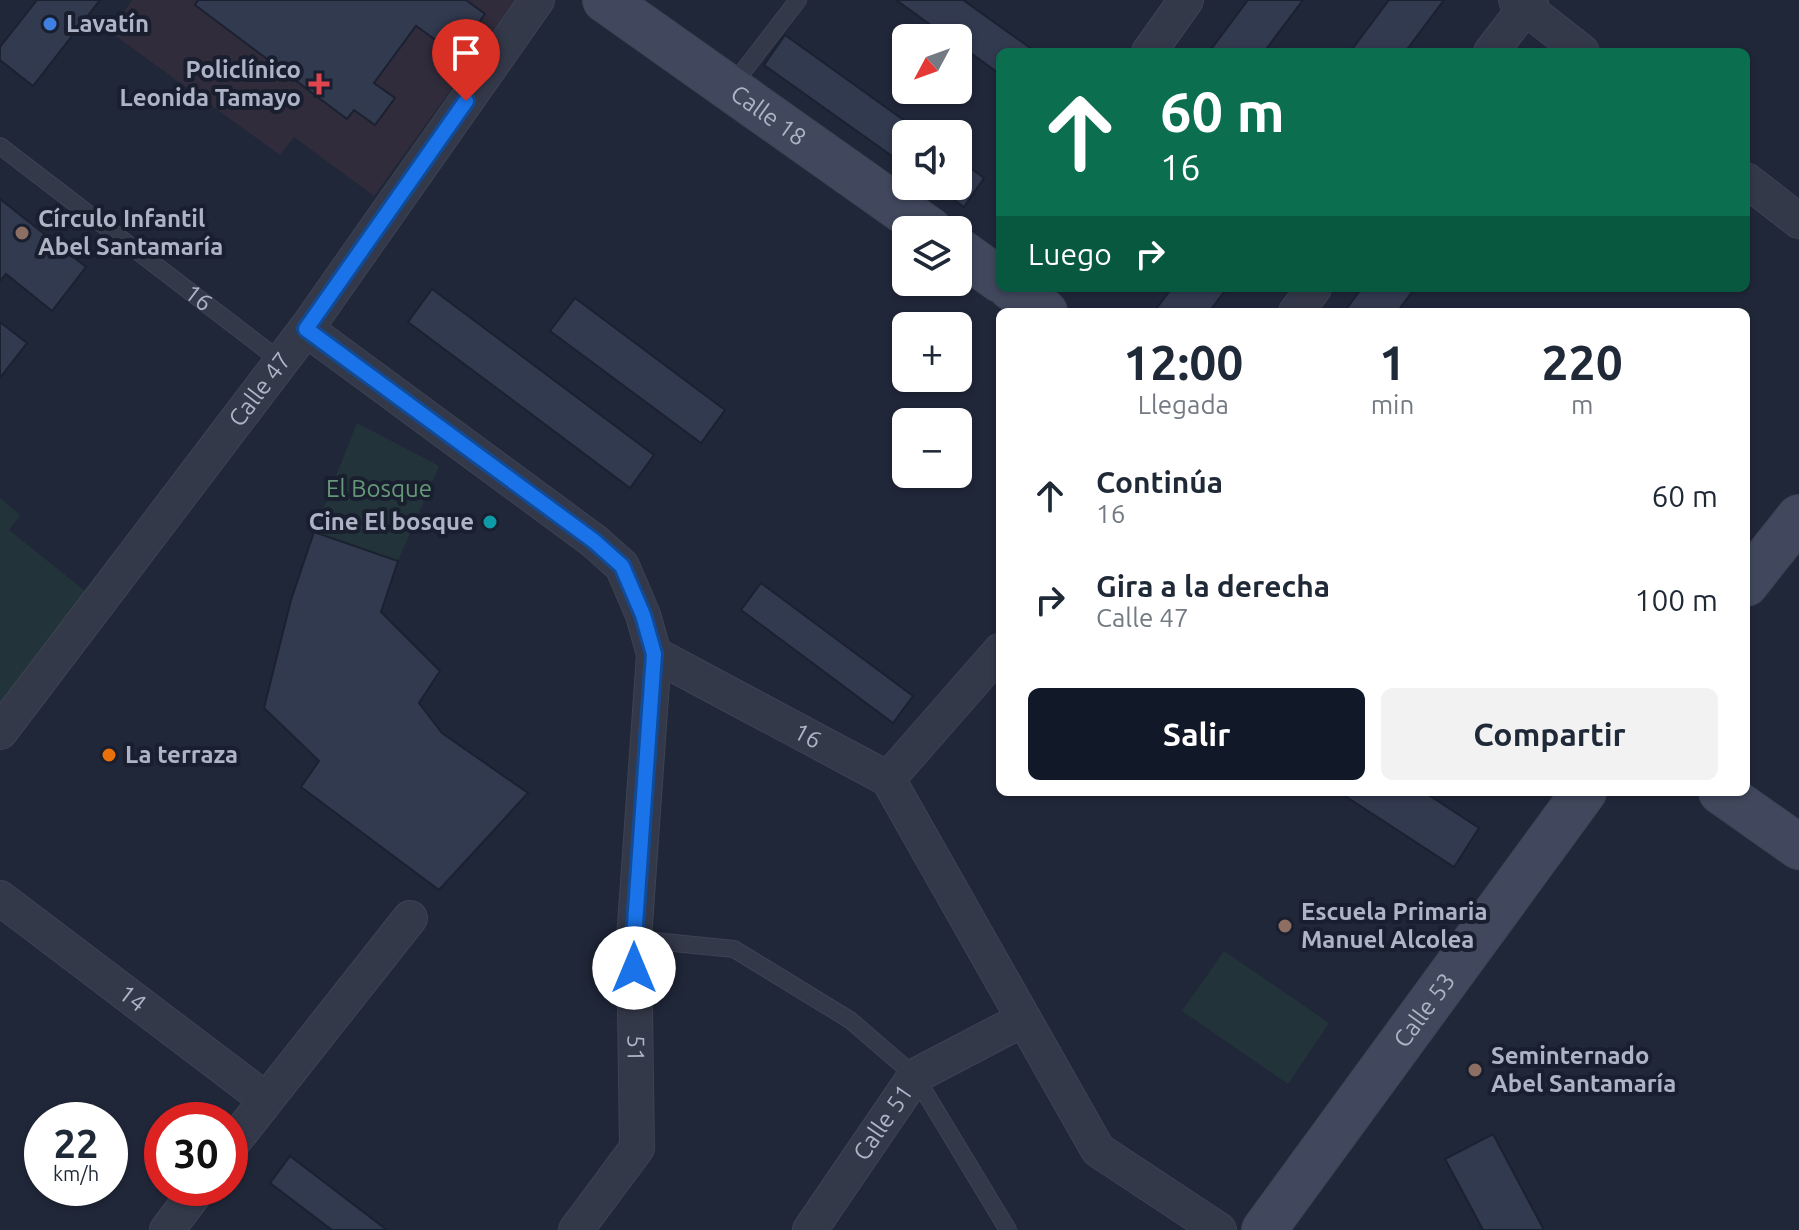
<!DOCTYPE html>
<html lang="es">
<meta charset="utf-8">
<style>
:root{--surface:#fff;--page:#f2f2f3;--text:#1f2937;--muted:#747a83;--accent:#111827}
body{margin:0;font-family:Ubuntu,sans-serif;background:var(--page);color:var(--text);height:100vh;display:flex;flex-direction:column;font-size:30px;white-space:nowrap}
*{box-sizing:border-box;margin:0}
p{font-size:26px;color:var(--muted)}
.icon{flex:none;width:44px;height:44px;fill:none;stroke:currentColor;stroke-width:2;stroke-linecap:round;stroke-linejoin:round}
.map{position:relative;flex:1;overflow:hidden}
.side{position:absolute;left:996px;top:308px;width:754px;height:488px;display:flex;flex-direction:column;background:var(--surface);border-radius:12px;box-shadow:0 2px 6px #0004}
.side>*{flex:none}
.guide{position:absolute;left:996px;top:48px;width:754px;height:244px;border-radius:12px;box-shadow:0 2px 6px #0004;background:#0b6e4f;color:#fff;overflow:hidden}
.needle{width:52px;rotate:229deg}
.fabs{position:absolute;left:892px;top:24px;display:grid;gap:16px}
.fabs a{display:grid;place-items:center;width:80px;height:80px;border-radius:12px;background:var(--surface);box-shadow:0 2px 6px #0004;font-size:40px}
.speed{position:absolute;left:24px;top:1102px;display:flex;gap:16px;font-size:40px;font-weight:700;text-align:center}
.speed>*{display:grid;place-content:center;width:104px;height:104px;border-radius:50%;background:var(--surface);box-shadow:0 2px 6px #0004;line-height:1}
.speed small{font-size:20px;font-weight:400}
.speed .limit{border:12px solid #d22;background:#fff;color:#111}
.pin{position:absolute;display:grid;place-items:center;width:68px;height:68px;color:#fff;margin:-82px -34px;border-radius:50% 50% 50% 0;rotate:-45deg;box-shadow:0 0 8px #0007}
.pin .icon{rotate:45deg}
.me{position:absolute;width:88px;margin:-44px;rotate:0deg;stroke-linejoin:round;filter:drop-shadow(0 0 6px #0008)}
.turn{display:flex;align-items:center;gap:28px;height:168px;padding:0 32px;font-size:36px}
.turn .icon{width:104px;height:104px;stroke-width:2.5}
.turn b{display:block;font-size:56px;line-height:68px}
.then{display:flex;align-items:center;height:76px;padding:0 32px;background:#0003;gap:16px;font-size:30px}
.eta{display:flex;justify-content:space-evenly;align-items:center;height:136px;text-align:center}
.eta b{font-size:48px;font-weight:600;line-height:56px}
.action{display:flex;gap:16px;margin-top:auto;padding:16px 32px}
.action a{flex:1;height:92px;border-radius:12px;background:var(--accent);color:#fff;font-size:32px;font-weight:600;line-height:92px;text-align:center}
.action a+a{background:var(--page);color:var(--text)}
ul{padding:0;list-style:none}
li{display:flex;align-items:center;gap:24px;height:104px;padding:0 32px}
li div{flex:1}
li b{display:block;font-size:30px}
li em{font-style:normal}
.map>svg:first-child{display:block}
.medical{fill:#302c3b}
.green{fill:#22343a}
.building{fill:#323a50;stroke:#1b2130;stroke-width:2}
.lines{fill:none;stroke-linecap:round;stroke-linejoin:round}
.lane-casing{stroke:#3d4353;stroke-width:18}
.street-casing{stroke:#3d4353;stroke-width:36}
.secondary-casing{stroke:#3d4353;stroke-width:46}
.lane{stroke:#34394a;stroke-width:16}
.street{stroke:#34394a;stroke-width:34}
.secondary{stroke:#41485d;stroke-width:44}
.route-casing{stroke:#114b97;stroke-width:20}
.route{stroke:#1a73e8;stroke-width:14}
.shop-dot{fill:#3f7fe0;stroke:#191f2e;stroke-width:3}
.health-dot{fill:#e0444e;stroke:#191f2e;stroke-width:3}
.education-dot{fill:#8d6e63;stroke:#191f2e;stroke-width:3}
.culture-dot{fill:#0f9aa8;stroke:#191f2e;stroke-width:3}
.food-dot{fill:#e8710a;stroke:#191f2e;stroke-width:3}
.labels{text-anchor:middle;stroke-width:8;stroke-linejoin:round;paint-order:stroke}
.poi-label{font-size:24px;font-weight:bold;fill:#aeb4c6;stroke:#191f2e;text-anchor:start}
.street-label{font-size:24px;fill:#aeb4c6;stroke:#191f2e}
.park-label{font-size:24px;fill:#659878;stroke:#191f2e}
</style>
<div class="map">
<svg width="1799" height="1230" viewBox="0 0 1799 1230">
<rect width="100%" height="100%" fill="#202739"/>
<path class="medical" d="M132 0H516L374 196 294 137 280 155 110 32Z"/>
<path class="green" d="M357 423 439 466 398 561 314 532Z
M0 498 20 515 9 530 85 591 22 687 0 715Z
M1224 951 1329 1023 1288 1084 1182 1011Z"/>
<path class="building" d="M37 0H100L33 86 0 60V47Z
M198 0H466L485 14 452 59 434 46 437 41 416 26 374 83 395 98 375 125 354 110 347 119 195 5Z
M896 0H963L1036 52H1000V74L958 44V38H949Z
M1248 0H1303L1264 52H1209Z
M1389 0H1444L1405 52H1350Z
M785 35 923 134H906V166L764 65Z
M958 159 984 178 964 207 935 186H958Z
M0 199 86 267 52 311 6 274 0 281Z
M1172 288H1227L1209 312H1161L1156 309Z
M1362 288H1415L1397 312H1344Z
M432 289 654 455 630 488 408 322Z
M575 298 725 410 701 443 550 331Z
M0 322 27 343 0 378Z
M314 532 398 561 381 612 440 671 419 703 442 733 528 793 439 890 301 787 319 761 264 708 291 600Z
M761 583 913 696 893 723 741 610Z
M1339 792H1424L1479 828 1454 867Z
M1493 1134 1544 1230H1483L1445 1159Z
M290 1156 387 1230H332L270 1183Z"/>
<g class="lines">
<g class="lane-casing">
<g id="lane">
<path d="M731 87 798 0"/>
<path id="s1" d="M0 146 282 362"/>
<path d="M634 939 734 949 850 1020 915 1076 1008 1230"/>
</g>
</g>
<g class="street-casing">
<g id="street">
<path d="M1516 0 1582 52"/>
<path d="M1149 52 1186 0"/>
<path d="M1491 52 1531 0"/>
<path d="M1746 180 1799 221"/>
<path d="M1296 312 1314 288"/>
<path id="s2" d="M306 329 594 541 622 566 643 615 654 654 634 939 637 1148 576 1230"/>
<path id="s3" d="M654 654 888 779 1098 1150 1219 1230"/>
<path id="s4" d="M0 732 306 329 537 0"/>
<path d="M888 779 1000 651"/>
<path id="s5" d="M0 898 265 1099"/>
<path d="M230 1146 410 918"/>
<path d="M167 1230 199 1188"/>
<path id="s6" d="M810 1230 915 1076 1024 1019"/>
</g>
</g>
<g class="secondary-casing">
<g id="secondary">
<path id="s7" d="M605 0 930 230"/>
<path d="M958 250 1000 280"/>
<path d="M1011 288 1045 312"/>
<path d="M1746 584 1799 517"/>
<path d="M1721 792 1799 847"/>
<path id="s8" d="M1264 1230 1584 792"/>
</g>
</g>
<use href="#lane" class="lane"/>
<use href="#street" class="street"/>
<use href="#secondary" class="secondary"/>
</g>
<g class="lines">
<g class="route-casing">
<path id="route" d="M466 101 306 329 594 541 622 566 643 615 654 654 634 939V968"/>
</g>
<use href="#route" class="route"/>
</g>
<circle class="shop-dot" cx="50" cy="24" r="8"/>
<path class="health-dot" d="M315 72h8v8h8v8h-8v8h-8v-8h-8v-8h8z"/>
<g class="education-dot">
<circle cx="22" cy="233" r="8"/>
<circle cx="1285" cy="926" r="8"/>
<circle cx="1475" cy="1070" r="8"/>
</g>
<circle class="culture-dot" cx="490" cy="522" r="8"/>
<circle class="food-dot" cx="109" cy="755" r="8"/>
<g class="labels">
<g class="poi-label">
<text x="66" y="32">Lavatín</text>
<text x="301" y="78" text-anchor="end">Policlínico<tspan x="301" dy="28">Leonida Tamayo</tspan></text>
<text x="38" y="227">Círculo Infantil<tspan x="38" dy="28">Abel Santamaría</tspan></text>
<text x="474" y="530" text-anchor="end">Cine El bosque</text>
<text x="125" y="763">La terraza</text>
<text x="1301" y="920">Escuela Primaria<tspan x="1301" dy="28">Manuel Alcolea</tspan></text>
<text x="1491" y="1064">Seminternado<tspan x="1491" dy="28">Abel Santamaría</tspan></text>
</g>
<g class="street-label">
<text dy="8" stroke="none"><textPath href="#s7" startOffset="200">Calle 18</textPath></text>
<text dy="8" stroke="none"><textPath href="#s1" startOffset="250">16</textPath></text>
<text dy="8" stroke="none"><textPath href="#s4" startOffset="430">Calle 47</textPath></text>
<text dy="8" stroke="none"><textPath href="#s3" startOffset="174">16</textPath></text>
<text dy="8" stroke="none"><textPath href="#s5" startOffset="166">14</textPath></text>
<text dy="8" stroke="none"><textPath href="#s8" startOffset="272">Calle 53</textPath></text>
<text dy="8" stroke="none"><textPath href="#s2" startOffset="884">51</textPath></text>
<text dy="8" stroke="none"><textPath href="#s6" startOffset="130">Calle 51</textPath></text>
</g>
<g class="park-label">
<text x="379" y="497">El Bosque</text>
</g>
</g>
</svg>
<div class="fabs">
<a><svg class="needle" viewBox="-14 -14 28 28"><path d="M0-13l5 13h-10z" fill="#e53935"/><path d="M0 13l5-13h-10z" fill="#747a83"/></svg></a>
<a><svg class="icon" aria-label="sound" viewBox="0 0 24 24"><path d="M4 9h4l5-4v14l-5-4H4zM17 9q2 3 0 6"/></svg></a>
<a><svg class="icon" aria-label="layers" viewBox="0 0 24 24"><path d="M12 4l9 5-9 5-9-5zM3 14l9 5 9-5"/></svg></a>
<a>+</a>
<a>−</a>
</div>
<div class="speed"><div>22<small>km/h</small></div><div class="limit">30</div></div>
<div class="pin" style="left:466px;top:101px;background:#d93025"><svg class="icon" aria-label="arrive" viewBox="0 0 24 24"><path d="M6 21V4h12l-3 4 3 4H6"/></svg></div>
<svg class="me" style="left:634px;top:968px" viewBox="-20 -20 40 40"><circle r="19" fill="#fff"/><path d="M0-13L10 11 0 6-10 11z" fill="#1a73e8"/></svg>
<div class="guide">
<div class="turn"><svg class="icon" aria-label="ahead" viewBox="0 0 24 24"><path d="M12 20V5M6 11l6-6 6 6"/></svg><div><b>60 m</b>16</div></div>
<div class="then">Luego<svg class="icon" aria-label="right" viewBox="0 0 24 24"><path d="M7 20v-9h11M14 6l5 5-5 5"/></svg></div>
</div>
<section class="side">
<div class="eta">
<div><b>12:00</b><p>Llegada</p></div>
<div><b>1</b><p>min</p></div>
<div><b>220</b><p>m</p></div>
</div>
<ul>
<li><svg class="icon" aria-label="ahead" viewBox="0 0 24 24"><path d="M12 20V5M6 11l6-6 6 6"/></svg><div><b>Continúa</b><p>16</p></div><em>60 m</em></li>
<li><svg class="icon" aria-label="right" viewBox="0 0 24 24"><path d="M7 20v-9h11M14 6l5 5-5 5"/></svg><div><b>Gira a la derecha</b><p>Calle 47</p></div><em>100 m</em></li>
</ul>
<div class="action"><a>Salir</a><a>Compartir</a></div>
</section>
</div>
